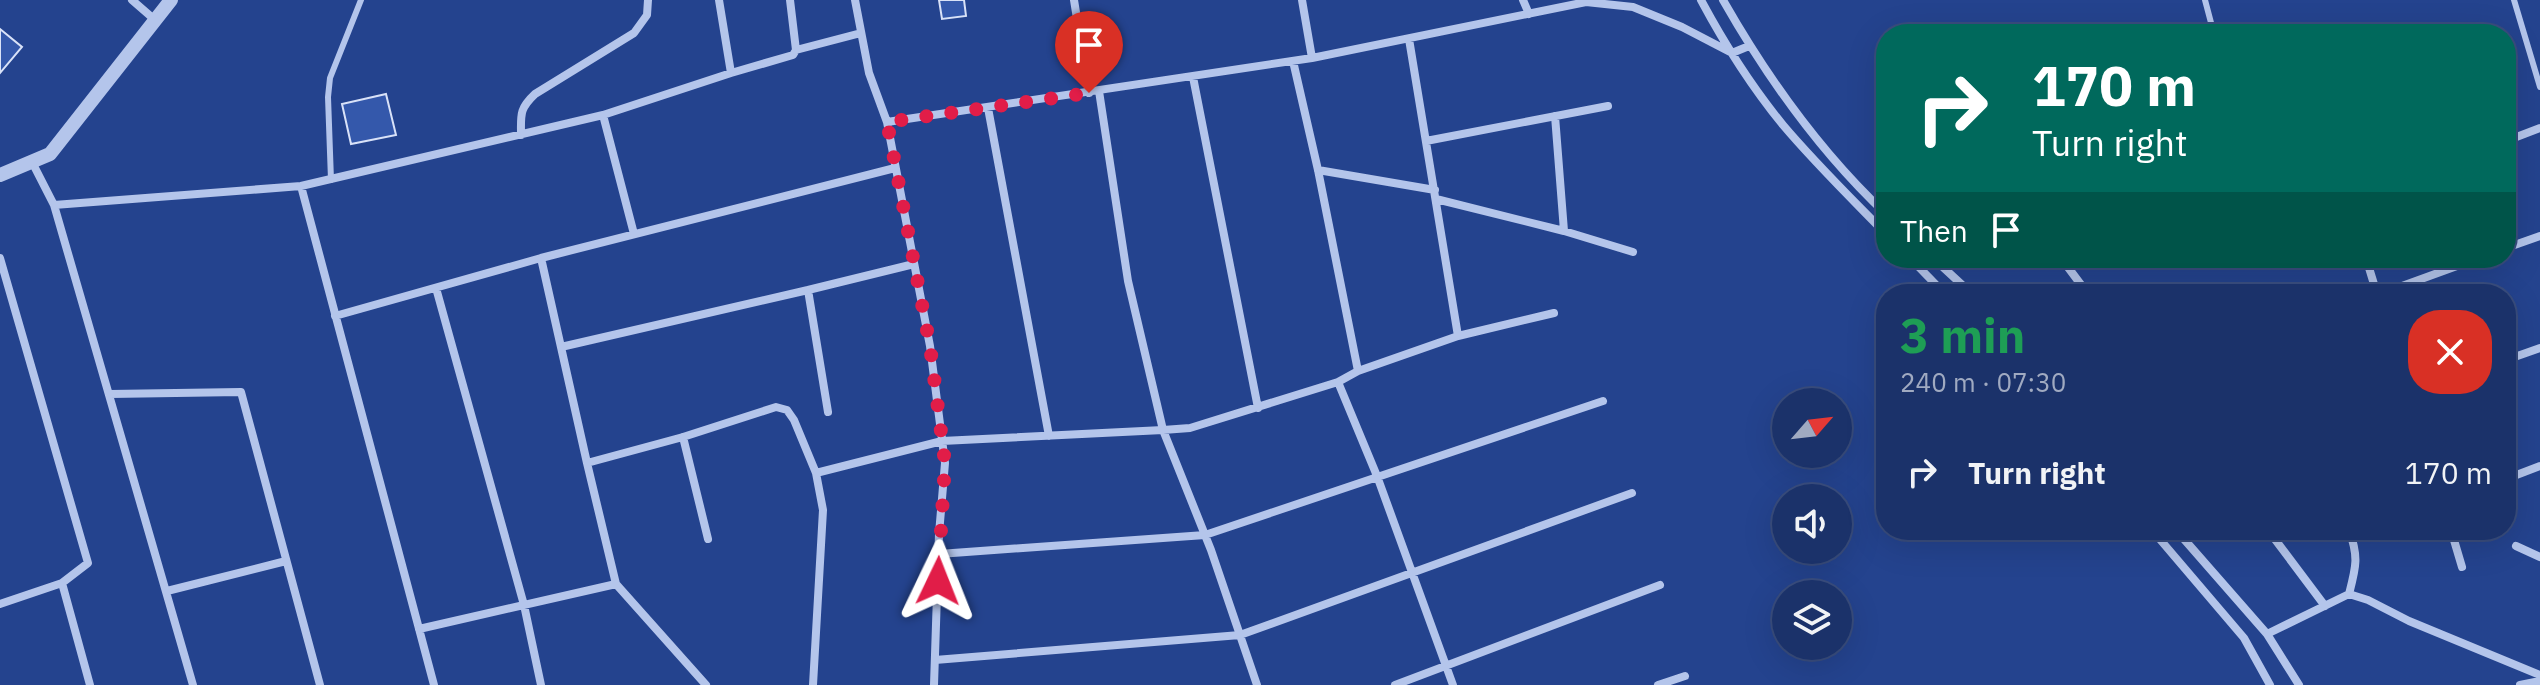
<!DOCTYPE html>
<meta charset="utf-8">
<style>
:root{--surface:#1b326a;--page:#243a70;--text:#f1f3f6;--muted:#a0aac1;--line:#394d7e}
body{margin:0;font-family:"IBM Plex Sans",sans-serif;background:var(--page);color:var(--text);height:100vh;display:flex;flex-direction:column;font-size:30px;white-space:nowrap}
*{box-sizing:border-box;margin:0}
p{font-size:26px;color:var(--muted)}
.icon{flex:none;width:44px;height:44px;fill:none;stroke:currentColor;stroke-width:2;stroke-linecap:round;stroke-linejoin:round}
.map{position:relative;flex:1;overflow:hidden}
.details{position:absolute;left:1876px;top:284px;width:640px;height:256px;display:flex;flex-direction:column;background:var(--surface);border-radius:32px;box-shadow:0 8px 32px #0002,0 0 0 2px var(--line)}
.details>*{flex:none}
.guide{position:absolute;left:1876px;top:24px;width:640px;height:244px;border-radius:32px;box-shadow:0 8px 32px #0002,0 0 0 2px var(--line);background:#00695c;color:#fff;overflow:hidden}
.needle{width:52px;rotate:62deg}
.buttons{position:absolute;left:1772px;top:388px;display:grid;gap:16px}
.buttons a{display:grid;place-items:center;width:80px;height:80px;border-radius:50%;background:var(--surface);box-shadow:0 8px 32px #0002,0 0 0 2px var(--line);font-size:40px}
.pin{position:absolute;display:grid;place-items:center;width:68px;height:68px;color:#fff;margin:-82px -34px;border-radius:50% 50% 50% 0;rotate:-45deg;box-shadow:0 0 8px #0007}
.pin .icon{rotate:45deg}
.me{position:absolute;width:88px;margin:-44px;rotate:2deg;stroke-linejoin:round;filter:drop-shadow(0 0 6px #0008)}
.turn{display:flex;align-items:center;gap:28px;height:168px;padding:0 24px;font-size:36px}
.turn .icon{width:104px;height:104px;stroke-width:2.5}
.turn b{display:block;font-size:56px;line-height:68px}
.then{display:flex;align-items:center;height:76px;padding:0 24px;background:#0003;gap:16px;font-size:30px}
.round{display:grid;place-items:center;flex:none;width:84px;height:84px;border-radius:32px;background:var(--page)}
.overview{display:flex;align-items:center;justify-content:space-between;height:136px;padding:0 24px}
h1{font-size:48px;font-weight:700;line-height:60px;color:#1e9e55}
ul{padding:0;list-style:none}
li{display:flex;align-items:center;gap:24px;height:104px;padding:0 24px}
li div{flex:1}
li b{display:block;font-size:30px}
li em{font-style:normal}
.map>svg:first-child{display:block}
.building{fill:#3458ab;stroke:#d9e2f8;stroke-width:2}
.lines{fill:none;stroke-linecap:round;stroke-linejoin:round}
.service{stroke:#b4c5eb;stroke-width:6}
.minor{stroke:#b4c5eb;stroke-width:8}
.tertiary{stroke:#b4c5eb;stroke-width:14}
.route{stroke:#e11d48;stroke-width:14;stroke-dasharray:0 25.2}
</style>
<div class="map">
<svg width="2540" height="685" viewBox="0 0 2540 685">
<rect width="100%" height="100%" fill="#24438e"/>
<path class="building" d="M939 0H964L966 16 942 19Z
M0 29 22 47 0 73Z
M386 94 396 135 351 144 342 104Z"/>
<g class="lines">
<path class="service" d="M2205 0 2214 34
M2514 0 2540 87
M331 180 328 97 330 78 361 0"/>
<path class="minor" d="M132 0 155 20
M719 0 731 73 793 55 796 50 790 0
M855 0 869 73 887 122
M1074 0 1089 93
M1523 0 1529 14
M1701 0C1724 43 1752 87 1783 125 1815 163 1851 198 1886 234
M1723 0C1768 79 1820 152 1886 214
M796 50 861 33
M1312 58 1586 2 1633 7 1682 27 1732 53 1749 46
M1293 61 1318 170 1358 371
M1193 77 1258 408
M1099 91 1128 281 1163 430 1190 428 1338 382 1358 371 1458 336 1409 39
M988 108 1049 436
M603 115 634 234
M1555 116 1564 231
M521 135C521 115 519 109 535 94L634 33 647 15 648 0
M1426 141 1608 106
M2506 141 2540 128
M32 162 54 205
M1318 170 1435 190
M301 186 434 685
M1436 199 1564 231 1633 252
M2506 248 2540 236
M0 258 88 563 62 583
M541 258 587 463 683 437 776 407 787 410 794 420 816 473 823 510 813 685
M1910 258 1945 294
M1933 258 1972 294
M2024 258 2100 264 2162 258
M2366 258 2377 294
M2064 262 2088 294
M436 288 524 605 541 685
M2380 294 2479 258
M335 316 541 258 895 168
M1458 336 1554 313
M561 347 808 290
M2506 360 2540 348
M1338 382 1377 476 1453 685
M110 394 241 392 320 685
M828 412 808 290 914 264
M683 437 708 539
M587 463 616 584 706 685
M816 473 942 441 1163 430 1211 550 1257 685
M2506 479 2540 466
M2152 530 2244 638 2270 685
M2176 530 2267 634 2299 685
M2268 530 2325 606
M2349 530C2359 557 2356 567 2349 594
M2451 530 2462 567
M2516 546 2540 557
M939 554 1205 535 1603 401
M167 591 286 561
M0 604 62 583 90 685
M419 629 616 584
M2267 634 2349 594 2368 600 2409 621 2540 675
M935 660 1240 635 1632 493
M193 685 54 205 301 186 603 115 731 73
M934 685 939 534 945 463 930 346 887 122 1312 58 1302 0
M1395 685 1660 585
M1658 685 1685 676
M2520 685 2540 681"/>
<path class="tertiary" d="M0 175 50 154 171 0"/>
</g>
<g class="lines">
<path class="route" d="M938 581 945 463 930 346 887 122 1089 93"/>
</g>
</svg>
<div class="buttons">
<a><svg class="needle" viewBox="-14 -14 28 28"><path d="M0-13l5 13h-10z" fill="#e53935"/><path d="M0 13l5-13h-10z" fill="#a0aac1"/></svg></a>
<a><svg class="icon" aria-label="sound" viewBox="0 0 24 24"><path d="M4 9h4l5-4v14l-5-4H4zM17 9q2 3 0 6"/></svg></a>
<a><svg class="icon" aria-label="layers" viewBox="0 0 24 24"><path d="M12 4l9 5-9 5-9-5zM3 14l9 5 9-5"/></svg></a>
</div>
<div class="pin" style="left:1089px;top:93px;background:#d93025"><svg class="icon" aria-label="arrive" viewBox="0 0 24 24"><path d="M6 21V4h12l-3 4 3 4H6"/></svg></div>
<svg class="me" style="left:938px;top:581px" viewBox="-20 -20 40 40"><path d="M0-17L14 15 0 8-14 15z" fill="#e11d48" stroke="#fff" stroke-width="4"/></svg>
<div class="guide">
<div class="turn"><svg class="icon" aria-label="right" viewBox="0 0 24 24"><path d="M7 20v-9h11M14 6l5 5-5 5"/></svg><div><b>170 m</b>Turn right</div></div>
<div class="then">Then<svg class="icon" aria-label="arrive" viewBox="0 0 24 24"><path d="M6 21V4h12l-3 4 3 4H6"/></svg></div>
</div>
<section class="details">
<div class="overview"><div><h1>3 min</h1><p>240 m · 07:30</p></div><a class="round" style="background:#d93025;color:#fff"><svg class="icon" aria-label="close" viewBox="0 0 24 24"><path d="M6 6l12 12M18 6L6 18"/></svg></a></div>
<ul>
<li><svg class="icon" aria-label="right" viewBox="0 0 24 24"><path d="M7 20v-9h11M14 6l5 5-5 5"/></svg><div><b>Turn right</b></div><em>170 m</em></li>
</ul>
</section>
</div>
